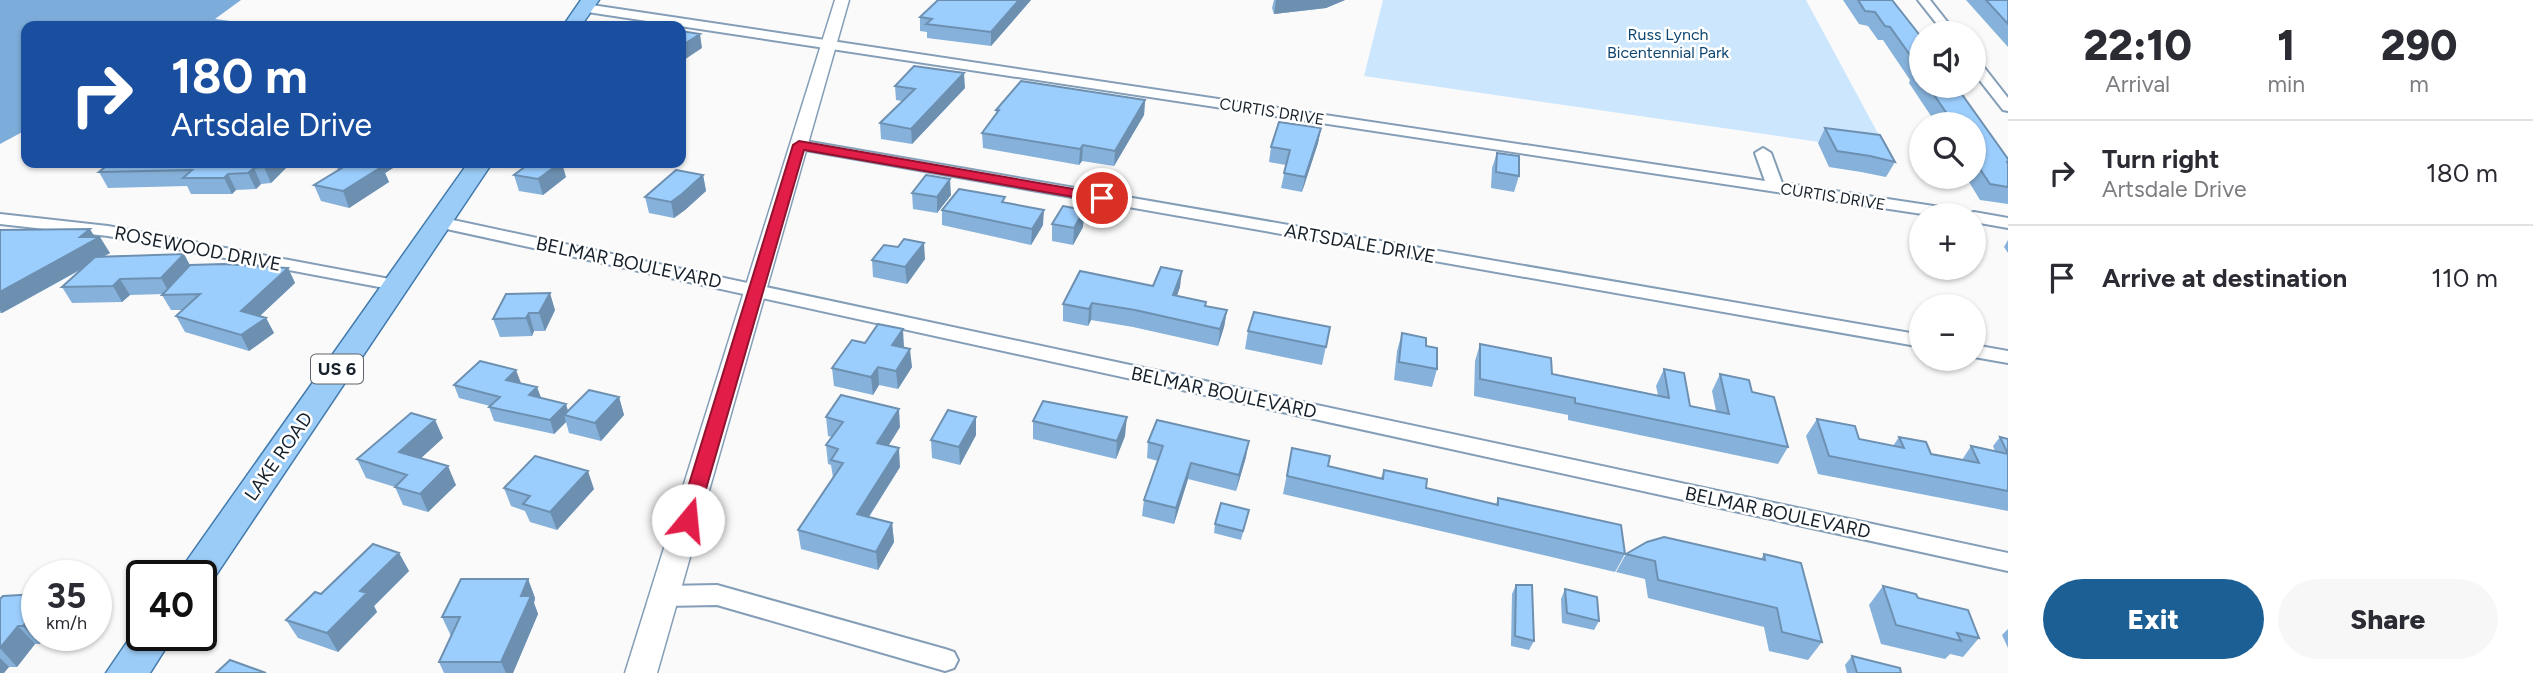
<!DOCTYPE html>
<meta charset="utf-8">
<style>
:root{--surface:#fff;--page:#f7f7f7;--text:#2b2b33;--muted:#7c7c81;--line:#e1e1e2;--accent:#1b5f94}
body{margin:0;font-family:Figtree,sans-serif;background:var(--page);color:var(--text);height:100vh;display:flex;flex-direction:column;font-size:26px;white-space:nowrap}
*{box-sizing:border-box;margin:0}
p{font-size:23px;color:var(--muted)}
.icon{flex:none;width:38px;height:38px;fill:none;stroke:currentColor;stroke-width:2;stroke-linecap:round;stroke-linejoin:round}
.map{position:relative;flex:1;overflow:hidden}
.drawer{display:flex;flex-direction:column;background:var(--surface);width:525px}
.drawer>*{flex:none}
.top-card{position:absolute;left:21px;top:21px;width:665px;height:147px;border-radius:14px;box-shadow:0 2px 5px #0004;background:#1a4fa0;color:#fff;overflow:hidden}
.controls{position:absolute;left:1909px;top:21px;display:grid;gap:14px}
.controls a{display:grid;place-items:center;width:77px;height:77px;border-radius:50%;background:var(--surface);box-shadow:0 2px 5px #0004;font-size:35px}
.speed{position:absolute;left:21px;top:560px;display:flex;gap:14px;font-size:35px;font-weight:700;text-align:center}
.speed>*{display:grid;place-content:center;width:91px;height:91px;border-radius:50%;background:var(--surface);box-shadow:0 2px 5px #0004;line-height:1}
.speed small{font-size:18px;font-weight:400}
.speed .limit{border:4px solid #111;border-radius:10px;background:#fff;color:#111}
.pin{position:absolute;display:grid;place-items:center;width:60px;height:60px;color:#fff;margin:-30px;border:4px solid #fff;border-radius:50%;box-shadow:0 2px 7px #0007}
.me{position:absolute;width:77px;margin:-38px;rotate:17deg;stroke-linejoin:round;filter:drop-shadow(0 0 5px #0008)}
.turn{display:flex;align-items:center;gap:24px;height:147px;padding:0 35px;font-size:32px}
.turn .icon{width:91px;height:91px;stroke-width:2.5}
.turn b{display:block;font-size:49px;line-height:60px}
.eta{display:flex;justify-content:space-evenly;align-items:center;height:119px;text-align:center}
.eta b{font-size:42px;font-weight:800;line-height:49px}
.action{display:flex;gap:14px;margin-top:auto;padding:14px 35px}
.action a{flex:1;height:80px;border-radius:42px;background:var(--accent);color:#fff;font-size:28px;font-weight:800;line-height:80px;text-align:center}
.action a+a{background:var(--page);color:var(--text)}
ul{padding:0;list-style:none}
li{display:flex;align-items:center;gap:21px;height:105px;padding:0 35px;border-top:2px solid var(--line)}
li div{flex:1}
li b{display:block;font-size:26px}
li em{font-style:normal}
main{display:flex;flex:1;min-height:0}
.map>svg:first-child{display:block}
.green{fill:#cce6fe}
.water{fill:#7cadda}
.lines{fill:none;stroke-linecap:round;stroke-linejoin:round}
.minor-casing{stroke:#849eb7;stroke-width:4}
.tertiary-casing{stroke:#849eb7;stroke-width:3}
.primary-casing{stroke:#427aac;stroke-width:3}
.minor{fill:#fff;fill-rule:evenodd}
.tertiary{fill:#fff;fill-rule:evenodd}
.primary{fill:#9bccf7;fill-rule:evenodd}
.wall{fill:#86b1da}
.shaded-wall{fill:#6d90b1}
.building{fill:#9ccefd;stroke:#6d90b1;stroke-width:2}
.route{fill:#e11d48;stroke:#92132f;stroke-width:2}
.labels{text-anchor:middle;stroke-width:5;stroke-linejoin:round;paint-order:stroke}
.far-park-label{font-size:16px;fill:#0e4671;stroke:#fff}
.far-street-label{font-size:16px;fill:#17212b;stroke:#fff}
.shield{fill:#fff;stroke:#5d646b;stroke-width:2}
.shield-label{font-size:18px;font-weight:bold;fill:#17212b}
.street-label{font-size:19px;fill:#17212b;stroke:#fff}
</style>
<main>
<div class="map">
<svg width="2008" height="673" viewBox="0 0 2008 673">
<rect width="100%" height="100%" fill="#fafafa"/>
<path class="green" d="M1383 0H1806L1888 152 1364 76Z"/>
<path class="water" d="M0 0H241L215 19 230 21 226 26H26V130L0 144Z"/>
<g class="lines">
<g class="minor-casing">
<path id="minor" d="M1918 0H1930L1956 33H1944Z
M585 4 1765 181 1755 153 1763 148 1771 153 1782 183 1960 210 1968 214 1974 212 2008 218V228L1974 222V215H1929L581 11 579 8Z
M1974 60 1979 61 2008 98V111L2003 110 1974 73Z
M799 140 1922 335V347L794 148 791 145 794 142Z
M0 214 108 226 395 280 404 285 395 290 108 236 0 224Z
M439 217 2008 553V571L433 226 431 222Z
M1974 345 2008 351V363L1974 357Z
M717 585 945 649 954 652 958 660 954 668 945 671 717 605 664 606 655 603 652 596 655 589 664 586Z"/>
</g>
<g class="tertiary-casing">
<path id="tertiary" d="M835 0H849L657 673H625Z"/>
</g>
<g class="primary-casing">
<path id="primary" d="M581 0H599L581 26H563Z
M468 163H492L208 587 201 589V576H176Z
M140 623 142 635H174L150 673H106Z"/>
</g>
<use href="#minor" class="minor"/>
<use href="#tertiary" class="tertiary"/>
<use href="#primary" class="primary"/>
</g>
<path class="wall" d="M938 0H1031L991 46 927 38V32L920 31V17Z
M1274 0H1345L1326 8 1274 14 1272 8Z
M1843 0H1892L1922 38V86H1956L2008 159V204L1980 200 1966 177H1974V124H1927L1929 121 1935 122 1909 83 1910 80 1883 40H1878L1868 26 1859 24Z
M1966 0H2008V47Z
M895 86 965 88 912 144 881 139 880 123 902 101 896 100Z
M1145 100 1144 115 1114 166 1082 161 1079 165 983 148 982 133 996 115V110Z
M1321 128 1318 143 1302 192 1281 188 1286 165 1269 162 1271 147Z
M1825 128 1895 162 1886 177 1861 172 1829 167 1818 143Z
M1497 153 1519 176 1514 192 1491 188 1492 168Z
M291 163 271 183 261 184 256 189 236 190 232 194H191L187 186 108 188 99 172Z
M335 163H401L385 173 389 182 349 208 321 201 314 185 338 170Z
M514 175 566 177 543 195 519 191Z
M703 175 706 191 685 210 674 218 649 213 645 197Z
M912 193 951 195 937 213 913 209Z
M942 210 1043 225 1031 245 942 225Z
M1084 210 1083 227 1073 245 1052 241V224Z
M0 230 95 237 110 253 104 256 184 254 190 265 288 268 295 283 260 316 266 318 274 333 249 351 185 332 176 316 183 310H171L162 295 164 294 130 295 122 302 72 303 62 287 82 269 2 313H0Z
M2008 240V253L2004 247Z
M925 259 907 284 873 277 872 260Z
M1153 286 1180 287 1177 296 1206 306 1227 310 1224 327 1218 346 1133 327 1091 320 1088 326 1063 321V304Z
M506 294 555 310 545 331H534L532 336 500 337 493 319Z
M1330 327 1322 365 1245 349 1248 331Z
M1402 333 1437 369 1432 387 1394 380 1397 351Z
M865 343 904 347 903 348 912 367 898 389 879 385 873 395 834 386 832 368Z
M1480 344 1552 374 1658 395 1656 386 1664 369 1690 406 1716 411 1712 391 1720 374 1752 392 1788 447 1778 464 1568 420V415L1474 396 1475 361Z
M521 383 541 398 568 411 619 397 624 415 601 441 569 433 566 422 554 434 494 421 489 407 490 406 459 398 454 385Z
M826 417 900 427 888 446 900 467 869 517 892 523 894 542 878 570 801 549 798 530 833 478 831 465 828 464 826 445 832 437 828 436Z
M976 417V435L960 465 932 458 931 440Z
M1817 419 1859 439 1893 446 1899 437 1931 454 1962 460 1971 446 1995 451 1993 446 2000 437 2008 439V511L1818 474 1806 436Z
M435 420 443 438 421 458 456 485 428 512 403 505 395 487 366 478 357 459Z
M1033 421 1125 436 1116 459 1033 439Z
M1148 442 1246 457 1236 491 1188 479 1174 524 1142 516 1144 500 1158 461 1147 458Z
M1292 448 1328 466 1381 478 1384 470 1426 488 1496 504 1498 498 1625 554 1615 572 1283 494Z
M504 488 594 489 557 530 530 522 525 511 511 506Z
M1249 510 1241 540 1214 533 1215 524Z
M399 553 409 571 374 606 377 612 338 652 298 638 286 620 321 594Z
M1626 554 1761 559 1764 554 1822 642 1808 660 1769 651 1764 627 1648 598 1645 579 1616 572Z
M528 579 535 598 534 603 538 614 513 673H444L439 662 451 636 442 617Z
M1516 585 1534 641 1529 650 1511 646 1512 594Z
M1883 586 1918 598 1979 638 1963 657 1950 654 1945 659 1881 644 1869 605Z
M1565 589 1599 621 1594 630 1562 623 1561 599Z
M3 596 40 644H35L17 667H9L0 673V599Z
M2008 629V648L2002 635Z
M1852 656 1901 673H1847L1845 665Z"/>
<path class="shaded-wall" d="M1019 0H1031L991 46V32Z
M1276 0H1345L1326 8 1274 14Z
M700 34 702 48 681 62V46Z
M964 73 965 88 912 144 911 129Z
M1145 100 1144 115 1114 166 1115 151Z
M1321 128 1318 143 1302 192 1305 177Z
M1083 145 1082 161 1079 165 1080 149Z
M269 163H291L271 183 264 167Z
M370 163H401L385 173 389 182 349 208 343 191Z
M560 163H562L566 177 543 195 538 179Z
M254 168 261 184 256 189 248 173Z
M228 174 236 190 232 194 224 178Z
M703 175 706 191 685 210 674 218 671 202Z
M950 179 951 195 937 213V197Z
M1044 210 1043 225 1031 245 1032 229Z
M1084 210 1083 227 1073 245 1074 228Z
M90 229 96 239 100 237 110 253 2 313 0 310V292L80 237Z
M924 243 925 259 907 284 905 267Z
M184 254 192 270 170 294 161 278Z
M288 268 295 283 249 326 241 311Z
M1182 271 1180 287 1171 312 1173 295Z
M120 279 130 295 122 302 113 286Z
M550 293 555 310 545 331 539 313Z
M1092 303 1091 320 1088 326 1089 309Z
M1227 310 1224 327 1218 346 1220 329Z
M529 313 534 331 532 336 526 318Z
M266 318 274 333 249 351 241 335Z
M903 329 904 347 893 363 892 345Z
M910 349 912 367 898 389 896 371Z
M878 367 879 385 873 395 871 377Z
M516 370 521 383 506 380Z
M537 387 542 400 529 395Z
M619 397 624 415 601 441 595 423Z
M566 404 570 417 564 415 566 422 554 434 550 420Z
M899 409 900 427 879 461 877 443Z
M976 417V435L960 465 959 447Z
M1127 417 1125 436 1116 459 1117 441Z
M435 420 443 438 408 470 399 452Z
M1249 441 1246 457 1236 491 1239 475Z
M899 448 900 467 859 532 857 514Z
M1191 463 1188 479 1174 524 1176 508Z
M448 466 456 485 428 512 420 494Z
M588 471 594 489 557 530 550 512Z
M892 523 894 542 878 570 876 552Z
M399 553 409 571 374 606 377 612 338 652 327 633 360 591Z
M528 579 535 598 534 603 538 614 513 673H506L501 662 521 596Z
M37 609V635H46L40 644 23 626Z
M18 626 35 644 17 667 0 648Z
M0 658 9 667 4 673H0Z"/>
<path class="building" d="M938 0H1019L991 32 926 24 932 19 920 17Z
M1858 0H1892L1922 38V76L1917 69H1920L1890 27 1885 26 1875 12 1865 11Z
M1986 0H2008V24Z
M681 31 700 34 681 46Z
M914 66 964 73 911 129 880 123 915 89 895 86Z
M1021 81 1145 100 1115 151 1083 145 1080 149 982 133 999 110H996Z
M1928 86H1956L2008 159V162H2007L2008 164V187L1990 184 1974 160V124H1954Z
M1929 121 1951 124H1930Z
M1279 122 1321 128 1305 177 1284 173 1290 150 1271 147Z
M1825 128 1880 135 1895 162 1870 156 1837 151Z
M1497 153 1519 156V176L1496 172Z
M110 163H269L264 167 254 168 248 173 228 174 224 178H183L192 170 99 172Z
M349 163H370H369L383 166 343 191 314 185 350 163Z
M530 163H560L538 179 514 175Z
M676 170 703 175 682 194 671 202 645 197Z
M926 175 950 179 937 197 912 193Z
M959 189 1005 197 1002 202 1044 210 1032 229 942 210Z
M1063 206 1084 210 1074 228 1052 224Z
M90 229 80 237H100L0 292V230Z
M904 239 924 243 905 267 872 260 884 245 898 247Z
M184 254 161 278 120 279 113 286 62 287 95 257Z
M224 264 288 268 241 311 266 318 241 335 176 316 200 294 162 295 190 265Z
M1161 267 1182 271 1173 295 1206 302 1205 306 1227 310 1220 329 1135 310 1092 303 1089 309 1063 304 1080 271 1153 286Z
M550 293 539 313H529L526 318 493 319 506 294Z
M1254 312 1330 327 1326 347 1248 331Z
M878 324 903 329 892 345 910 349 896 371 878 367 871 377 832 368 852 340 865 343Z
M1402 333 1426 338V346L1437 348V369L1399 362Z
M1480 344 1551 358 1552 374 1669 398 1664 369 1684 373 1690 406 1729 414 1720 374 1749 380 1752 392 1774 397 1788 447 1575 403V398L1480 379Z
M480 361 516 370 506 380 537 387 529 395 566 404 550 420 489 407 500 397 454 385Z
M589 390 619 397 595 423 564 415Z
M841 395 899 409 877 443 899 448 857 514 892 523 876 552 798 530 843 463 831 460 838 449 826 445 843 422 826 417Z
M1043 401 1127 417 1117 441 1033 421Z
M948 410 976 417 959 447 931 440Z
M411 413 435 420 399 452 448 466 420 494 395 487 407 475 357 459Z
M1817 419 1855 426 1859 439 1904 448 1899 437 1926 442 1931 454 1979 463 1971 446 2008 454V491L1829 456Z
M1157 420 1249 441 1239 475 1191 463 1176 508 1144 500 1163 446 1148 442Z
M2000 437 2008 439V454Z
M1292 448 1330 456 1328 466 1383 479 1384 470 1427 479 1426 488 1498 505V498L1621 525 1625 554 1287 476Z
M535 456 588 471 550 512 523 504 530 496 504 488Z
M1221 503 1249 510 1243 531 1215 524Z
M1664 537 1765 560 1764 554 1801 563 1822 642 1782 632 1777 608 1658 580 1655 561 1626 554 1647 542Z
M373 544 399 553 360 591 367 593 327 633 286 620 315 592 321 594Z
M461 579H528L521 596H531L501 662H439L460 617H442Z
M1516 585H1532L1534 641 1515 636Z
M1883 586 1916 594 1918 598 1968 610 1979 638 1957 633 1961 641 1896 625Z
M1565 589 1597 597 1599 621 1567 613Z
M37 594V609L23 626H18L0 648V599L3 596Z
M1852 656 1900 668 1901 673H1857Z
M230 660 266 673H216Z"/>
<path class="route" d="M799 141 1102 194 1109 198 1102 202 804 150 697 520 694 525 688 527 681 525 678 520 793 145Z"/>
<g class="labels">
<g class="far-park-label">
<text x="1668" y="40">Russ Lynch<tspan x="1668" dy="18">Bicentennial Park</tspan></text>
</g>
<g class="far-street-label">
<text transform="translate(1272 111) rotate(9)" y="6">CURTIS DRIVE</text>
<text transform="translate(1833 196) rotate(9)" y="6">CURTIS DRIVE</text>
</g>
<rect class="shield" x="311" y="354.5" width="52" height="29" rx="5"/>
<g class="shield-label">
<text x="337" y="375">US 6</text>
</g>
<g class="street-label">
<text transform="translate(1360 243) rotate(10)" y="7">ARTSDALE DRIVE</text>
<text transform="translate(198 248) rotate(11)" y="7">ROSEWOOD DRIVE</text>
<text transform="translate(629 262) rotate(12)" y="7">BELMAR BOULEVARD</text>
<text transform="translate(1224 392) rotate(12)" y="7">BELMAR BOULEVARD</text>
<text transform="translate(278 456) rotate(-55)" y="7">LAKE ROAD</text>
<text transform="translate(1778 512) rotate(12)" y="7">BELMAR BOULEVARD</text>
</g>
</g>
</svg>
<div class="controls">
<a><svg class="icon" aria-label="sound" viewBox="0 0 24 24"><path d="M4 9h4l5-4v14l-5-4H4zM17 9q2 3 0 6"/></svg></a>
<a><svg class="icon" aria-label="search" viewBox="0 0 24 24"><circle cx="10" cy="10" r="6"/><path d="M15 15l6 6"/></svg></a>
<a>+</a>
<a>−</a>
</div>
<div class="speed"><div>35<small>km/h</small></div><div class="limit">40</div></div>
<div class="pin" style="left:1102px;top:198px;background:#d93025"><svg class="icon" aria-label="arrive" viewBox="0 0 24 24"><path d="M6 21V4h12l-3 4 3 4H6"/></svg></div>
<svg class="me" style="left:688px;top:520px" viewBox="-20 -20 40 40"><circle r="19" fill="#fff"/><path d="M0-13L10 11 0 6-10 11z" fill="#e11d48"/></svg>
<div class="top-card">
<div class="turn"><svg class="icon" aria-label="right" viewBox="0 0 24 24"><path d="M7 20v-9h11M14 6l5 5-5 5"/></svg><div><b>180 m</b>Artsdale Drive</div></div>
</div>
</div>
<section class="drawer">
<div class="eta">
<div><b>22:10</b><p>Arrival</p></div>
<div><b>1</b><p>min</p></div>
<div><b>290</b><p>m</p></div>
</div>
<ul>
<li><svg class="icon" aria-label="right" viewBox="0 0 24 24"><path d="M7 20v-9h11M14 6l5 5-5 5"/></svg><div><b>Turn right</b><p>Artsdale Drive</p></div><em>180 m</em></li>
<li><svg class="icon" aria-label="arrive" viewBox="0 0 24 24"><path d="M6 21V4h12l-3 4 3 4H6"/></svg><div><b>Arrive at destination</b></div><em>110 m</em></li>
</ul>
<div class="action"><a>Exit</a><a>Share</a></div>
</section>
</main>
